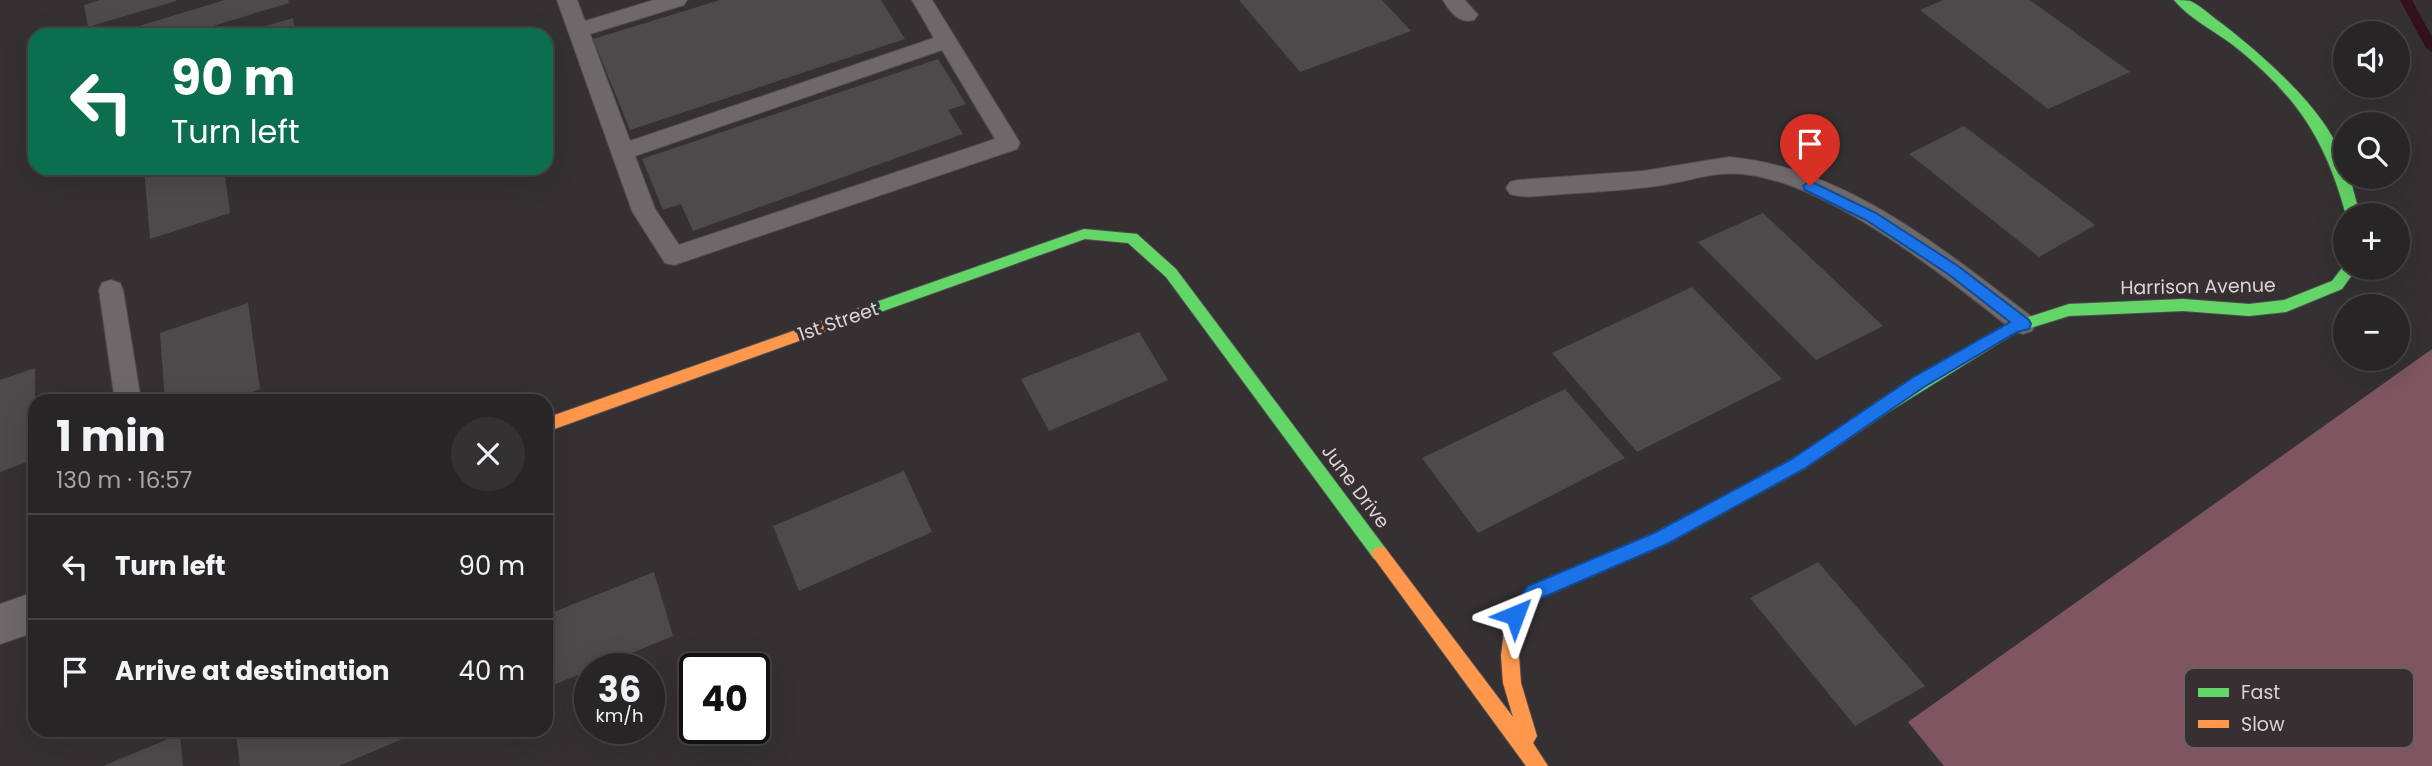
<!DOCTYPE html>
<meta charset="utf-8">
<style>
:root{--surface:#282526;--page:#343132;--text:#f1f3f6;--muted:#a5a5a7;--line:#444243}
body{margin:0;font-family:Poppins,sans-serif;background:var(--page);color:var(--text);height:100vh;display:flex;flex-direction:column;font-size:26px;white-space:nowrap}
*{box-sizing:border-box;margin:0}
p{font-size:23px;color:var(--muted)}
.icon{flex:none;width:38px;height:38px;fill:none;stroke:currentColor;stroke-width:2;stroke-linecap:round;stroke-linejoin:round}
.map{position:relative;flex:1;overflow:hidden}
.panel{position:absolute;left:28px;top:394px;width:525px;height:343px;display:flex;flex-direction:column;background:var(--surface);border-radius:21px;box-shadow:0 7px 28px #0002,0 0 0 2px var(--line)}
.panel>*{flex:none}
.guide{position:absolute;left:28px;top:28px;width:525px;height:147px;border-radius:21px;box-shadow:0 7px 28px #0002,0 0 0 2px var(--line);background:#0b6e4f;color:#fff;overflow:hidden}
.tools{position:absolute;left:2333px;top:21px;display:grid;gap:14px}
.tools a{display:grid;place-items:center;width:77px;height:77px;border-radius:50%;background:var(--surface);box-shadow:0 7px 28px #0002,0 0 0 2px var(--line);font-size:35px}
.speed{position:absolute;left:574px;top:653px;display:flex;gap:14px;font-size:35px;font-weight:700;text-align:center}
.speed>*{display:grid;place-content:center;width:91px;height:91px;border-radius:50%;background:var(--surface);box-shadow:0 7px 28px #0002,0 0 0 2px var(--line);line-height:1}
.speed small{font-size:18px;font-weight:400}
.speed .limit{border:4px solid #111;border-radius:10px;background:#fff;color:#111}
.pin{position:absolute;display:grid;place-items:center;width:60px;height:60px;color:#fff;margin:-72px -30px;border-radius:50% 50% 50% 0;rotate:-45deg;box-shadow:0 0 7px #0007}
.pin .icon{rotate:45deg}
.me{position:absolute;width:77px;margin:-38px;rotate:44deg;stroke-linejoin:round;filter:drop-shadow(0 0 5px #0008)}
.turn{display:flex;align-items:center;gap:24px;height:147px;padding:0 28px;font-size:32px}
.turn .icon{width:91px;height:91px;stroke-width:2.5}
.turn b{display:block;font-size:49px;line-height:60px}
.round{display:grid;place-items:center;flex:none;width:74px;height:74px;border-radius:37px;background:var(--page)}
.head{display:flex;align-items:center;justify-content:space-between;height:119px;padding:0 28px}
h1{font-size:42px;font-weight:700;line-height:52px}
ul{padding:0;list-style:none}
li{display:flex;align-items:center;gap:21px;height:105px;padding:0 28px;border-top:2px solid var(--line)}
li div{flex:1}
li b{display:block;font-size:26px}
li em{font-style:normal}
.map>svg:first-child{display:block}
.forest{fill:#7e5561}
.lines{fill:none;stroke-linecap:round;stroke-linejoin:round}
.stream{fill:#33111e;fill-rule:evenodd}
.building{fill:#4d4a4b}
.lane-casing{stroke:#524e4f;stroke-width:2}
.street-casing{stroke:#524e4f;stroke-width:2}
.fast-casing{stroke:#524e4f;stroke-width:2}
.slow-casing{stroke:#524e4f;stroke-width:2}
.lane{fill:#6d696a;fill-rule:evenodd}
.street{fill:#6d696a;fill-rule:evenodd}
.fast{fill:#63d668;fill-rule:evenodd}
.slow{fill:#ff974d;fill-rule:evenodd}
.route{fill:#1a73e8;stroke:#114b97;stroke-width:2}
.labels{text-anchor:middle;stroke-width:7;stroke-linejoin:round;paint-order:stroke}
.street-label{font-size:19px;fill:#d9d4d5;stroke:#372f31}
.key{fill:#372f31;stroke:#686162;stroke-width:2}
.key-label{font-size:19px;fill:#d9d4d5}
</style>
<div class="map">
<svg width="2432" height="766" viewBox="0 0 2432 766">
<rect width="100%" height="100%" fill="#353132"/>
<path class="forest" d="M2432 349V766H1944L1908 722Z"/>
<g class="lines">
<path class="stream" d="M2400 0H2412L2432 37V52L2426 48Z"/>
</g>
<path class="building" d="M100 0H176V1L88 27 84 5Z
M225 0H288L289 3 183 35H109Z
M720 0H881L905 39 630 130 593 39Z
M1239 0H1382L1411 31 1300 72Z
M1943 0H2030L2130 72 2048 109 1920 10Z
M293 18 296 35H238V34Z
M938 59 966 104 948 110 963 134 693 231 681 204 663 210 642 159Z
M1964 126 2095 225 2039 257 1909 154Z
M144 168H224L230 213 150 239Z
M1763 213 1883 326 1816 360 1698 242Z
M1692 287 1782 379 1637 452 1552 353Z
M248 303 260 389 226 401H165L160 333Z
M1139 332 1168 380 1049 431 1021 379Z
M35 368V459L0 472V380Z
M1565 389 1625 458 1478 533 1422 458Z
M904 471 932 532 799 591 773 526Z
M1818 562 1925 686 1855 726 1750 598Z
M654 572 673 636 546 688V615Z
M244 730H423L339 766H240L236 733Z
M180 734 183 766H103Z"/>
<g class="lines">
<g class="lane-casing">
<path id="lane" d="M557 0H577L585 21 654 0H687L684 5 590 34 630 141 934 38 912 0H932L1020 143 1017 149 674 265 665 263 632 211ZM942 50 995 139 679 245 655 209 635 156Z
M1443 0H1465L1478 15 1474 20C1459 24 1450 12 1443 0Z
M1729 157C1844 167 1943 249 2032 317L2036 324 2032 331 2023 334 2014 331C1946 278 1809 164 1720 174 1701 176 1682 182 1663 185 1630 190 1596 192 1562 194 1545 195 1526 199 1510 194L1506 188 1510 182 1518 180 1643 171Z
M111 280 120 283 123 290 141 401H115L99 290 102 283Z"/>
</g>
<g class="street-casing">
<path id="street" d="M35 592V632L0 644V604Z"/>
</g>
<g class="fast-casing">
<path id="fast" d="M2174 0C2179 0 2185 0 2190 1 2201 6 2211 16 2221 23 2260 53 2345 124 2345 177L2350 178 2360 215H2346C2325 138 2296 95 2233 45 2214 31 2189 18 2174 0Z
M1084 229 1137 234 1176 269 1386 549 1389 554 1386 559 1380 562 1374 559 1166 277 1128 243 1085 239 844 325 836 319 839 315Z
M2345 264V268H2357L2342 289 2286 312 2249 316 2183 311 2069 316 2017 332 1887 413H1875L1873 408 1875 403 2007 324 2069 304 2183 299 2249 304 2284 300 2332 281Z"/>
</g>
<g class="slow-casing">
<path id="slow" d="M844 313 852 319 849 323 546 432V418Z
M1881 401 1887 403 1889 408 1887 413 1804 469 1666 544 1541 598 1523 618 1519 656 1521 683 1537 736 1533 743 1548 766H1526L1371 554 1374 549 1380 546 1386 549 1513 717 1503 683 1501 656 1506 615 1529 586 1654 534 1792 459Z"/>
</g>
<use href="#lane" class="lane"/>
<use href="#street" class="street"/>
<use href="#fast" class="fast"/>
<use href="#slow" class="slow"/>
</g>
<path class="route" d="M1810 181 1876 213 1958 266 2029 320 2031 324 2029 329 2017 332 1924 387 1804 469 1667 544 1541 598 1521 621 1515 623 1508 621 1506 615 1528 586 1654 533 1792 459 1912 378 2010 322 1948 274 1866 220 1805 190 1803 186Z"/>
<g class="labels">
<g class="street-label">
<text transform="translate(2198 286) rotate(-1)" y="7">Harrison Avenue</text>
<text transform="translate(838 321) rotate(-19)" y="7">1st Street</text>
<text transform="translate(1356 486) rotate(53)" y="7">June Drive</text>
</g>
</g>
<rect x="2184" y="668" width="230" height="80" rx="10" class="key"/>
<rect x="2198" y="688" width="31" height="9" fill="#63d668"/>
<rect x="2198" y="720" width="31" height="8" fill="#ff974d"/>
<g class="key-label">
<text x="2241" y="699">Fast</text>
<text x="2241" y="731">Slow</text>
</g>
</svg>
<div class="tools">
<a><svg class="icon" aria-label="sound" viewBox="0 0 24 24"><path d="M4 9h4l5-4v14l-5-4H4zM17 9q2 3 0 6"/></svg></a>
<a><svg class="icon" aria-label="search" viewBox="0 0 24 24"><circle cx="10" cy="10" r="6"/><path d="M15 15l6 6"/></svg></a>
<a>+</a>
<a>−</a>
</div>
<div class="speed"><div>36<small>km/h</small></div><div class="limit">40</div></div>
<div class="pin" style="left:1810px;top:186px;background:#d93025"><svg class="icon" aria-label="arrive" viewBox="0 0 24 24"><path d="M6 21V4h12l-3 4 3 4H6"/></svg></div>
<svg class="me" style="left:1515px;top:615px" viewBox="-20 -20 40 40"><path d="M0-17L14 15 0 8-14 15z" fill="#1a73e8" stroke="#fff" stroke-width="4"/></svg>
<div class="guide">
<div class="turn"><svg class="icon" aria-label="left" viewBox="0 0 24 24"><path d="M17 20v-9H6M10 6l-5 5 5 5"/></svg><div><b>90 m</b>Turn left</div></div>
</div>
<section class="panel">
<div class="head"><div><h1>1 min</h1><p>130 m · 16:57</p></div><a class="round"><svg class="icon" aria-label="close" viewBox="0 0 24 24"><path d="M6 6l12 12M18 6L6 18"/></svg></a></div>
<ul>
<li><svg class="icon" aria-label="left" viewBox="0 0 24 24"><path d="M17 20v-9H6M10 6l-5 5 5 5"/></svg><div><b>Turn left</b></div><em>90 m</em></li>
<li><svg class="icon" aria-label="arrive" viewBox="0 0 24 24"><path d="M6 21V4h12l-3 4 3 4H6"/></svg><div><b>Arrive at destination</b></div><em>40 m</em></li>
</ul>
</section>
</div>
